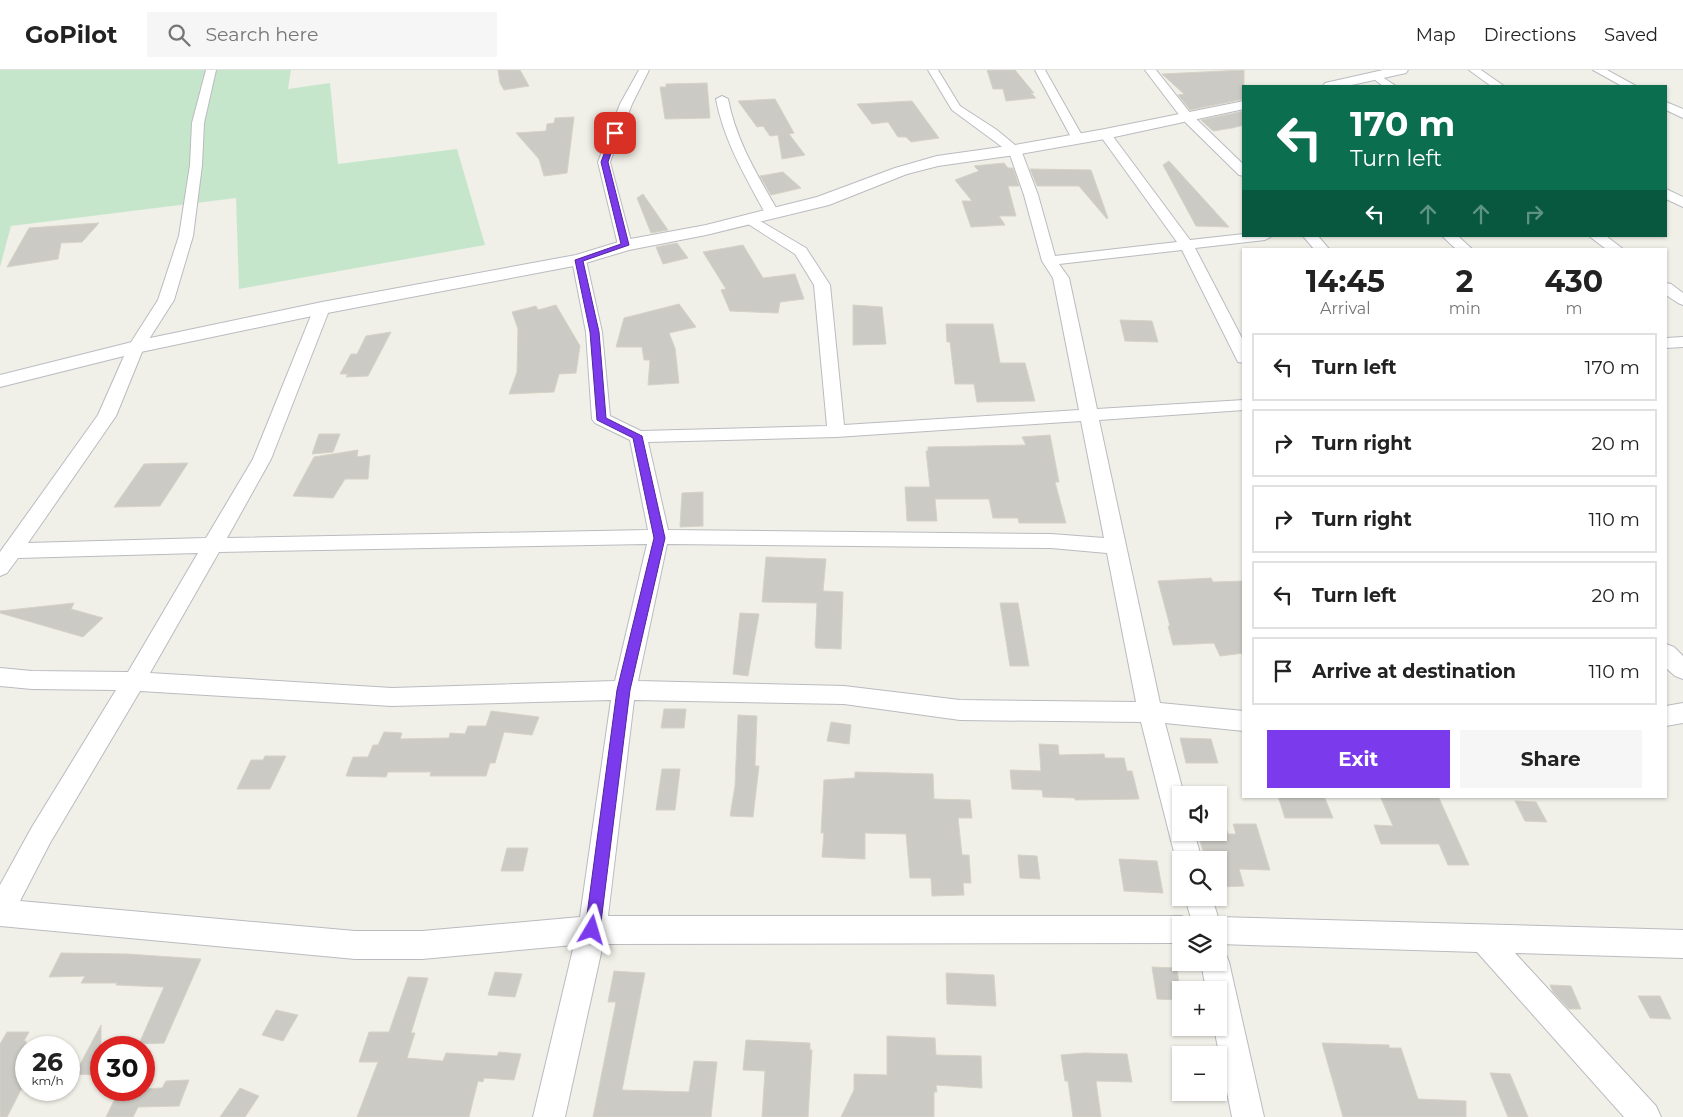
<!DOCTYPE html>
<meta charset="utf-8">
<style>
:root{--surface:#fff;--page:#f6f6f6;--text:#222;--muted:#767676;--line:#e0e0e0;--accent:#7c3aed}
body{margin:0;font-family:Montserrat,sans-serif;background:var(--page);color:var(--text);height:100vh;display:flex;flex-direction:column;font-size:19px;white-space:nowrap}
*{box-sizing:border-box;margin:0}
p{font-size:16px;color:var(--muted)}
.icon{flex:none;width:28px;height:28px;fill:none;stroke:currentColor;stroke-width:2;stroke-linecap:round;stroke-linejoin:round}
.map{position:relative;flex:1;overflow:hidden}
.sheet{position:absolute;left:1242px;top:178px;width:425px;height:550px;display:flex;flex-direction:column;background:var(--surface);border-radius:0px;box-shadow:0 1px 4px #0004}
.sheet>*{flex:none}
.guide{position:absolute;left:1242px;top:15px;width:425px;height:152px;border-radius:0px;box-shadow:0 1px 4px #0004;background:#0b6e4f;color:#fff;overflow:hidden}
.tools{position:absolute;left:1172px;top:716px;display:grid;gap:10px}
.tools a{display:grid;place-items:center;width:55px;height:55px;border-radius:0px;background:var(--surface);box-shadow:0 1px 4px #0004;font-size:25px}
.speed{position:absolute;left:15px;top:966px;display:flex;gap:10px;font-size:25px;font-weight:700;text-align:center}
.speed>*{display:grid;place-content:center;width:65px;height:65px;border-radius:50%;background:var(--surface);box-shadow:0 1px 4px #0004;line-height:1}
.speed small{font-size:12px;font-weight:400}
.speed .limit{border:8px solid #d22;background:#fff;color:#111}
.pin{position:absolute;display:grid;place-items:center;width:42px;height:42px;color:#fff;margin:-21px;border-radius:10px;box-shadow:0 2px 8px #0006}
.me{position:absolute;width:55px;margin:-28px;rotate:7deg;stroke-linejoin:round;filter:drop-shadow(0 0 4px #0008)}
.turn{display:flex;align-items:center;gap:18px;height:105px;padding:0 25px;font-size:22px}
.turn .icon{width:65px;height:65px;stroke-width:2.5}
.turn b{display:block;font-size:35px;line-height:42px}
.lanes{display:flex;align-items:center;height:48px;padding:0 25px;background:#0003;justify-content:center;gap:25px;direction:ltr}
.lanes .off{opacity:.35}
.eta{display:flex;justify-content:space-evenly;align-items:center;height:85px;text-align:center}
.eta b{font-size:30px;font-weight:700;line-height:35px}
.primary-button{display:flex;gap:10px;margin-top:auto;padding:10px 25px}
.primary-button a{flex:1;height:58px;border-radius:0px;background:var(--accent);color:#fff;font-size:20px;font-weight:700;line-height:58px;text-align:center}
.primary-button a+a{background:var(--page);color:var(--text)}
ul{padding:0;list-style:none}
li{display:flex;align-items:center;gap:15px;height:68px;margin:0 10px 8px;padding:0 15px;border:2px solid var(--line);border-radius:0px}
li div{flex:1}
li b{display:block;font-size:19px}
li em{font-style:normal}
header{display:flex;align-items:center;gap:30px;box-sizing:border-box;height:70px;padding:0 25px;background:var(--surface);border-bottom:1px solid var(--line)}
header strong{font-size:24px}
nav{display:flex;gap:28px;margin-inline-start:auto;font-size:18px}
.search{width:350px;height:45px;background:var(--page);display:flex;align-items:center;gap:12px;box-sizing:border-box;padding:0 18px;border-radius:0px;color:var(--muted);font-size:19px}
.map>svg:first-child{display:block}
.green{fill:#c6e6cb}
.building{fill:#cccac4;stroke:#d5d2c6}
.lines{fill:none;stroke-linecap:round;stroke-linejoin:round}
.minor-casing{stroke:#babbc0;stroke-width:2}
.tertiary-casing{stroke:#babbc0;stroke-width:2}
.minor{fill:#fff;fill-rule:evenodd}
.tertiary{fill:#fff;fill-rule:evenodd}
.route{fill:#7c3aed;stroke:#51269a}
</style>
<header>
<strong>GoPilot</strong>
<div class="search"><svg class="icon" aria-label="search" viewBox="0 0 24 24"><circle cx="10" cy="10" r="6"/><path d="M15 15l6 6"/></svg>Search here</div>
<nav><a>Map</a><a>Directions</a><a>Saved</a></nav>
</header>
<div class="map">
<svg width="1683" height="1047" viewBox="0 0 1683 1047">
<rect width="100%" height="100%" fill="#f0f0e8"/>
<path class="green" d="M0 0H291L288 19 330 13 338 94 457 79 485 175 239 219 236 128 11 156 0 197Z"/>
<path class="building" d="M498 0H520L529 16 504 20 500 13Z
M987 0H1015L1034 23H1031L1036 28 1006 31 1003 19H993Z
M1244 0V29L1190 40 1178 25 1184 24 1162 4Z
M707 13 710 48 665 49 660 17H666V14Z
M775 29 794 63 789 64 805 85 782 89 778 65 770 66 763 56 757 57 738 31Z
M912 31 939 68 911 72 906 67H898L888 52 872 54 857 34Z
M1244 41V55L1232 58 1213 61 1201 50Z
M574 47 567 103 544 106 539 89 516 63 546 61 547 54 554 53 555 48Z
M1169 91 1229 157 1196 156 1163 95Z
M1004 93 1008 98H1013L1019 116H1008L1016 146H999L1005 155 971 157 962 131H972L955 110 979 101 974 96Z
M1030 99 1091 100 1108 148 1107 149 1079 116H1037Z
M783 102 801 118 771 125 760 106Z
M643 124 668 160 651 163 637 128Z
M99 153 82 172 61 173 58 189 7 197 29 158Z
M677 173 688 188 663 194 656 177Z
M743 175 763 208 795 204 804 229 780 232 778 243 730 241 721 220 726 219 703 182Z
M679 234 696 257 669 263 675 278 679 313 648 315 650 290H644L642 277H616L624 248Z
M556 235 580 276 576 303 559 304 554 322 509 324 517 302 518 259 512 242 536 236 538 240Z
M853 235 882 237 886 274 853 275Z
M1120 250 1152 251 1158 272 1125 271Z
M946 254H993L1000 293H1025L1035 331 977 332 974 314H955L950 272H947Z
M391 262 368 306 346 307 348 304H340L351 284H357L366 266Z
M319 364H340L333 382 312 384Z
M1050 365 1059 412H1055L1066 453H1019L1018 448H993L989 429H935L937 451H907L905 417H930L926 381H928V377L1026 375 1022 367Z
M358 380 357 387 370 385 368 409H345L333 428 293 426 314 387Z
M188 393 160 436 114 437 144 394Z
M703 422V456L680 457 682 423Z
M766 487 826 489 823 521 843 522 841 579 816 578 815 575 817 533 762 532Z
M1211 508 1213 512 1244 511V583L1220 586 1214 573 1173 575 1168 556H1170L1158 511Z
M74 533 71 539 103 548 83 567 0 543V541Z
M1000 533H1018L1029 596H1010Z
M740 543 759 544 748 606 733 604Z
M664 639H686L684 658H661Z
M491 641 539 647 532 665 504 662 495 693H490L486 706H430L431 702H388L386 707 346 706 353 687H368L373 675H378L384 662 402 663 400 669 449 668 450 663 465 664 468 656H486Z
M738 645 757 646 755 696H759L753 747 730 746 735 716Z
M831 652 851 655 849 674 827 671Z
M1180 668 1211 669 1218 693H1186Z
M1039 674 1058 675 1059 685 1104 684 1105 688H1124L1127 701H1132L1139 729 1075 730V728L1043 727 1042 720 1012 719 1010 700 1041 701Z
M265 686H286L270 719H237L251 690H263Z
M662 699H680L675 740H656Z
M855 702 933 704 934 729 970 730 972 748H958L962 785H969L971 813H963L964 825 932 826 931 808H910L906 764 865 763V789L822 787 824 763H821L824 710 855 708Z
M1278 726H1324L1333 748H1285Z
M1380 726H1438L1469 795H1448L1439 774H1381L1374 755 1393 756Z
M1515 731 1536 732 1547 752 1525 751Z
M1223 749 1228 764H1236L1233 754H1256L1270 800 1239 799 1244 816 1219 817V790H1206L1198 765 1219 764V750Z
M507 778H528L523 801H501Z
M1018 785 1037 786 1040 809 1020 808Z
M1119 789 1157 791 1163 823 1124 821Z
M61 883 127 884 201 889 164 973 139 974 164 917 116 915 117 913H81L85 906 49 907Z
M1152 897 1177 898 1181 930 1157 929Z
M614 901 645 903 622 1020 689 1022 694 991 717 992 711 1047H593L616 932H608Z
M495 902 522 904 515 927 488 925Z
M946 903 994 905 996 936 947 934Z
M408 907 428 908 411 963H415L407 988 443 991 446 983 497 986 499 982 521 984 514 1010 484 1008 483 1012 478 1011 469 1047H357L378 992H359L369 962H389Z
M1550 915 1571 916 1581 939H1569L1553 922Z
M1638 926H1660L1671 949 1650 948Z
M276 940 298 945 283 971 262 965Z
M101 955V1005L75 1004Z
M7 962H29L24 971H26V1010L7 1047H0V974Z
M887 966 935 968 936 985 981 986 982 1018 936 1015 937 1022H934V1047H841L854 1020V1004L887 1005Z
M746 970 810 973V980H812L808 1047H762L765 1001 743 1000Z
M1322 973 1389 975V978H1401L1418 1029 1466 1031V1047H1343Z
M1084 983 1127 984 1132 1012 1096 1011 1101 1047H1073L1068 1011H1065L1061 985Z
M1490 1003 1510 1004 1528 1047H1508Z
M189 1010 179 1036 138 1037 133 1047H106L119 1020 162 1018 166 1011Z
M240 1018 259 1026 245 1047H220Z"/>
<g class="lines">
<g class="minor-casing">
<path id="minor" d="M206 0H216L204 53 202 95 193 166 174 230 144 277 116 346 28 473 206 468 253 389 314 238 316 235H328L330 238 271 389 227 468 648 460 630 370 595 353 592 349 586 262 572 190 574 187H584L586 190 602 262 610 346 641 361 827 356 814 215 795 184 745 152 743 149 750 145 806 178 830 215 844 355 1079 340 1053 208 1042 191 1024 125 1009 82 952 40 928 0H938L960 36 997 60 1021 80 1038 125 1055 186 1177 172 1099 64 1105 60 1109 61 1190 170 1244 164V166H1272L1265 170 1195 178 1244 272V293L1238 292 1182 180 1059 194 1069 208 1097 339 1244 330V340L1099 350 1160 633 1244 641V661L1165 653 1184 725H1181V762H1194L1202 790H1181V799L1176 790 1141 652 960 650 844 634 634 630 608 846H1181L1191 850 1193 855H1181V873L603 874 565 1047H533L574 875 422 889H355L0 856V815L32 757 116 620 32 619 0 616V598L32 601 128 602 198 483 18 488 7 503 0 506V482L98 345 128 277 158 230 179 166 190 95 192 53ZM1081 351 1104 468 1051 464 668 460 648 372 836 367ZM647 474 615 611 392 618 150 603 219 482ZM667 474 1051 478 1107 483 1136 632 960 630 844 616 638 611ZM140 621 392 636 611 630 580 847 422 861H355L20 831 50 773Z
M639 0H649L632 34 610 92 632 175 630 178H620L618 175 598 92 620 34Z
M1035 0H1045L1084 69 1082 72 1078 73 1072 69Z
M1145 0H1156L1191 44 1244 95V106L1239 105 1183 50Z
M1469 0H1481L1504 16H1491Z
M1593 0H1607L1636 16H1622Z
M1376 3 1396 16H1383L1370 6Z
M722 26 728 29C736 71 758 106 779 143L777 146 772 147 765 143C745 106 724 71 716 29Z
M1666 32 1683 39V48L1666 40Z
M1666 119 1683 127V137L1666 129Z
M1303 166H1318L1329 179H1314Z
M1442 166H1458L1472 179H1456Z
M1589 166H1606L1623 179H1606Z
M1666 213 1671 214 1683 223V235L1678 233 1666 225Z
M1683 267V277L1666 278V268Z
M1666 574 1674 577 1683 586V609L1675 606 1666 598Z
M1683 633V653L1666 656V636Z
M1185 828H1212L1218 847 1683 860V888L1515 883 1656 1036 1661 1047H1624L1477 882 1219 874V855H1193Z
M1219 879 1225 882 1229 892 1264 1047H1232L1214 958H1219V920H1206L1201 892H1219Z"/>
</g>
<g class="tertiary-casing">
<path id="tertiary" d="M1383 0H1408L1406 3 1347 16H1323L1325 13Z
M1244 31V39L1105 69 1015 85 938 96 907 104 829 135 706 165 629 180 579 195 322 244 136 283 0 317V305L136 271 322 232 576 185 625 170 706 155 817 127 895 98 937 86 1015 75 1105 59Z"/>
</g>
<use href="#minor" class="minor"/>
<use href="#tertiary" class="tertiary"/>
</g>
<path class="route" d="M615 61 618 63 608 92 629 175 583 191 599 262 606 348 642 366 665 468 630 620 600 860 598 865 592 867 587 865 585 860 617 620 654 468 633 368 597 350 590 262 575 190 621 174 601 92 612 63Z"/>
</svg>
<div class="tools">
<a><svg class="icon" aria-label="sound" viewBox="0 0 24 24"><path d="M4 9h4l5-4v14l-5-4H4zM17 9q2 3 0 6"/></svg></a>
<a><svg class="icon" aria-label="search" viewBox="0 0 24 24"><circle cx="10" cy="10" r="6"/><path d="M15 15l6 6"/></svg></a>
<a><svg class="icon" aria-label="layers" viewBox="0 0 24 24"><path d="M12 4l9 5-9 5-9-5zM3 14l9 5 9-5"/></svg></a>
<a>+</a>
<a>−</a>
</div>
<div class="speed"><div>26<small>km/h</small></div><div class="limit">30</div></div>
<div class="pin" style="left:615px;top:63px;background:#d93025"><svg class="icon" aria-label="arrive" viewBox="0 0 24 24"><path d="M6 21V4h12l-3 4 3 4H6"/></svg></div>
<svg class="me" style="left:592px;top:860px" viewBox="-20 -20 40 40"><path d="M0-17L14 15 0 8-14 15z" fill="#7c3aed" stroke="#fff" stroke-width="4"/></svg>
<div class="guide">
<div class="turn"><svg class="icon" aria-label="left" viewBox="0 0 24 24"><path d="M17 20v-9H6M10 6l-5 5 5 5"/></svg><div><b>170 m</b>Turn left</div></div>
<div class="lanes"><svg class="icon" aria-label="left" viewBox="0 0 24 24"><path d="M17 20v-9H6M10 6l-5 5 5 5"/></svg><svg class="icon off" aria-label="ahead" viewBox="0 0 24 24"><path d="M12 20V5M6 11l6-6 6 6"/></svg><svg class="icon off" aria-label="ahead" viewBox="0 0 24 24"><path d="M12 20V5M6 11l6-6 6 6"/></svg><svg class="icon off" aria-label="right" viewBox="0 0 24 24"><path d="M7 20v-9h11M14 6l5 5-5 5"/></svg></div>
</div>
<section class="sheet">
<div class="eta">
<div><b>14:45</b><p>Arrival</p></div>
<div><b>2</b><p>min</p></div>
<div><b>430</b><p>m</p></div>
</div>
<ul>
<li><svg class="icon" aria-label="left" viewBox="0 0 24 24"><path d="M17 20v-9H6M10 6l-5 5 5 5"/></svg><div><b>Turn left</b></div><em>170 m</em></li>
<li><svg class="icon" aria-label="right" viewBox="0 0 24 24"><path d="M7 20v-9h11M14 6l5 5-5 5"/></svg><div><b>Turn right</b></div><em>20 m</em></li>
<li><svg class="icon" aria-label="right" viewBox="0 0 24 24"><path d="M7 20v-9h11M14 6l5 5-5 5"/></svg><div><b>Turn right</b></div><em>110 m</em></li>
<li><svg class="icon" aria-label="left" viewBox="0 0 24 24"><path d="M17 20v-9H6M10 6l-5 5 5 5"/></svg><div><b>Turn left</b></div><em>20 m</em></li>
<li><svg class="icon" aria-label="arrive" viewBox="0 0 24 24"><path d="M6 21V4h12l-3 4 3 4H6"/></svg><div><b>Arrive at destination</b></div><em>110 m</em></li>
</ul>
<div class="primary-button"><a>Exit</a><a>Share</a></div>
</section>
</div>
